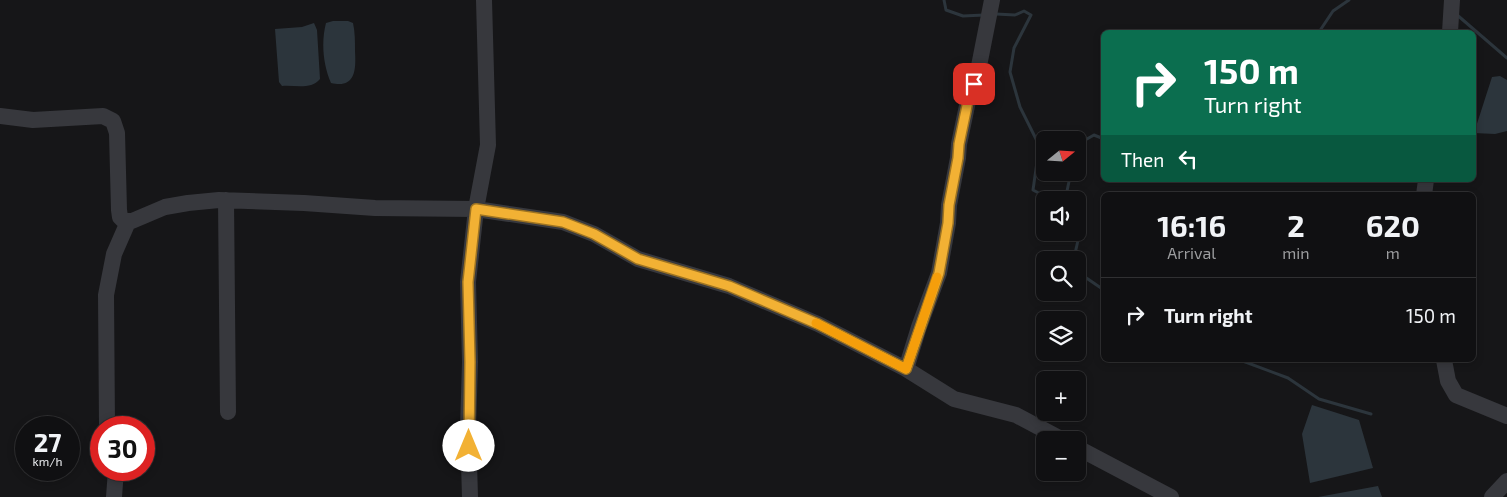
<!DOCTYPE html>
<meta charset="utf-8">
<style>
:root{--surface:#101012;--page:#19191b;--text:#f1f3f6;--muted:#9c9d9f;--line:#303032}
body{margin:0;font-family:"Exo 2",sans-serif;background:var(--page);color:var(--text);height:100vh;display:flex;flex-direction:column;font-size:19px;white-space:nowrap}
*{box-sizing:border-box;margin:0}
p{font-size:16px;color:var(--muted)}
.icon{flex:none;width:28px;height:28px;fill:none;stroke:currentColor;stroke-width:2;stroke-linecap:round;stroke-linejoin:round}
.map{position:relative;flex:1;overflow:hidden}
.details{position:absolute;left:1101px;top:192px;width:375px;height:170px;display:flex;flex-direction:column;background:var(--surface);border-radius:8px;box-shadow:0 2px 8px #0003,0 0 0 1px var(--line)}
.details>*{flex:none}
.guide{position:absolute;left:1101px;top:30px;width:375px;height:152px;border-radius:8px;box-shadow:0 2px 8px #0003,0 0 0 1px var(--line);background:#0b6e4f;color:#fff;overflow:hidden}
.needle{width:32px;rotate:72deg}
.fabs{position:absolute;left:1036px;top:131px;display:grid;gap:10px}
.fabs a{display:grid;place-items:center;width:50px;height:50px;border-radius:8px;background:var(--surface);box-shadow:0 2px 8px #0003,0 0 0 1px var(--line);font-size:25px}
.speed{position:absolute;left:15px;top:416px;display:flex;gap:10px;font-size:25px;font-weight:700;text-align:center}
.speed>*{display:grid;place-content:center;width:65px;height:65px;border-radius:50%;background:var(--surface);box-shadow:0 2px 8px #0003,0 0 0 1px var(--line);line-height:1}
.speed small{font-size:12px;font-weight:400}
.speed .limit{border:8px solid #d22;background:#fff;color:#111}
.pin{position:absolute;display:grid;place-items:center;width:42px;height:42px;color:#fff;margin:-21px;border-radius:10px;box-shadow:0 2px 8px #0006}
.me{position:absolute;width:55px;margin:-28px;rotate:0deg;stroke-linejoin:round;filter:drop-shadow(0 0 4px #0008)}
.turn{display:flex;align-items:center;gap:18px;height:105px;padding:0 20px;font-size:22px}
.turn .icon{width:65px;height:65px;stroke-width:2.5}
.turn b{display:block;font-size:35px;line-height:42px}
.then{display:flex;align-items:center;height:48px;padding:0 20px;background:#0003;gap:10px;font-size:19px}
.eta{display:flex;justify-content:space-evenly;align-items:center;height:85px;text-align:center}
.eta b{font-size:30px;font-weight:700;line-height:35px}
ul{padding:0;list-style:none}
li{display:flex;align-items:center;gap:15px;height:75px;padding:0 20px;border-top:1px solid var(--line)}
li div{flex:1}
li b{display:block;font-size:19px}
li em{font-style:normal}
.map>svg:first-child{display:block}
.water{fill:#2c353c}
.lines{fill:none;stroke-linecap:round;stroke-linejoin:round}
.stream{stroke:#2c353c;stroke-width:3}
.minor{stroke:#37383d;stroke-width:16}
.route-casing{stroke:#9d7322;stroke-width:12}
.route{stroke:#f2b134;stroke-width:9}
.slow{stroke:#f59e0b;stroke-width:9}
</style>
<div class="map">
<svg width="1507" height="497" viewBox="0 0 1507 497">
<rect width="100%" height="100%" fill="#161618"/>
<path class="water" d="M333 21H348L353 23C355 32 355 41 355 51 356 69 356 89 331 83 323 65 321 42 326 23Z
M314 23 317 30 320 79C311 90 296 85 282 86L279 82 275 29 302 27Z
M1500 76 1507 80V131L1495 134 1474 133 1492 77Z
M1312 405 1359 420 1373 468 1310 483 1302 434Z
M1378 486 1382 497H1318Z"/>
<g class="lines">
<path class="stream" d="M944 0 946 10 963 16 984 15
M996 14 1015 15 1024 11 1031 15 1014 48 1010 72 1020 107 1036 139 1039 148 1033 190 1048 198 1067 191 1071 172
M1456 14 1507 58
M1319 32 1333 11 1349 0
M1078 144 1094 135 1104 139
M1067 191 1069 200
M1075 260 1074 258 1079 236 1078 232
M1078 265 1082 275 1101 288 1104 286
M1240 360 1288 378 1319 399 1371 414"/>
<path class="minor" d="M1450 32 1452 0
M0 116 33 120 103 116 113 121 117 133 119 210 120 217 124 221H132L165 207 188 203 219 200 304 203 375 208 476 209 563 222 594 234 638 259 729 286 818 324 906 369 954 399 1016 415 1063 440
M1424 195 1426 180
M226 200 228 412
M1444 360 1448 381 1456 395 1507 416
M906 369 919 327 939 273 948 223 949 205 958 158 959 144 968 101 979 66 992 0
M109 428 107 426 106 295 114 254 128 222
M1078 448 1171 497
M114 497 116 470
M470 497 468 429 470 362 468 282 476 209 488 145 484 0
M1492 497 1507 481"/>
</g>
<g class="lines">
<g class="route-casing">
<path id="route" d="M469 446 470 362 468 282 476 209 563 222 594 234 638 259 729 286 818 324 906 369 939 273 948 223 949 205 958 158 959 144 968 101 974 84"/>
</g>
<use href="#route" class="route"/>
<path class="slow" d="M816 323 906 369 937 277"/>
</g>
</svg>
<div class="fabs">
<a><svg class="needle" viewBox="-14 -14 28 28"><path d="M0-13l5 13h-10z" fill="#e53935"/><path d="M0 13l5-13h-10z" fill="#9c9d9f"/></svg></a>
<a><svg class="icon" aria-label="sound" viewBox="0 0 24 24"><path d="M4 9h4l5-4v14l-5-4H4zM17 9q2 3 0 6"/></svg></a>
<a><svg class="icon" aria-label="search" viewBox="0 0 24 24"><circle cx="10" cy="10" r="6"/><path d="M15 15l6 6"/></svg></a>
<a><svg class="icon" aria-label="layers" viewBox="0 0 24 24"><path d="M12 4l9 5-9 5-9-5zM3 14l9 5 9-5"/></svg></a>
<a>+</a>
<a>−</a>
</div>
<div class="speed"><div>27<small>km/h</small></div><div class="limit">30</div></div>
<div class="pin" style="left:974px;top:84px;background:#d93025"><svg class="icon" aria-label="arrive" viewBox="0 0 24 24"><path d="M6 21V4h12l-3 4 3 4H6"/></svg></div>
<svg class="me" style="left:469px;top:446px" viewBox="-20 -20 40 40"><circle r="19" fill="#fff"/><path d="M0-13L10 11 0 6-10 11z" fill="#f2b134"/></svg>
<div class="guide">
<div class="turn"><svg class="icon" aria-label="right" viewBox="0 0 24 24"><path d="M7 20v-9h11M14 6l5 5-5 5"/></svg><div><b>150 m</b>Turn right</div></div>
<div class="then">Then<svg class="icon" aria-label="left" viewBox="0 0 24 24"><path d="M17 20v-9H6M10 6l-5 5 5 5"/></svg></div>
</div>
<section class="details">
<div class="eta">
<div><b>16:16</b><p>Arrival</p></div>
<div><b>2</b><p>min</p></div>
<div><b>620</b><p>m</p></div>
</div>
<ul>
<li><svg class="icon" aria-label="right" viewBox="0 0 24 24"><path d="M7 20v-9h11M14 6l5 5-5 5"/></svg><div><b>Turn right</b></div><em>150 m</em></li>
</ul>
</section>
</div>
